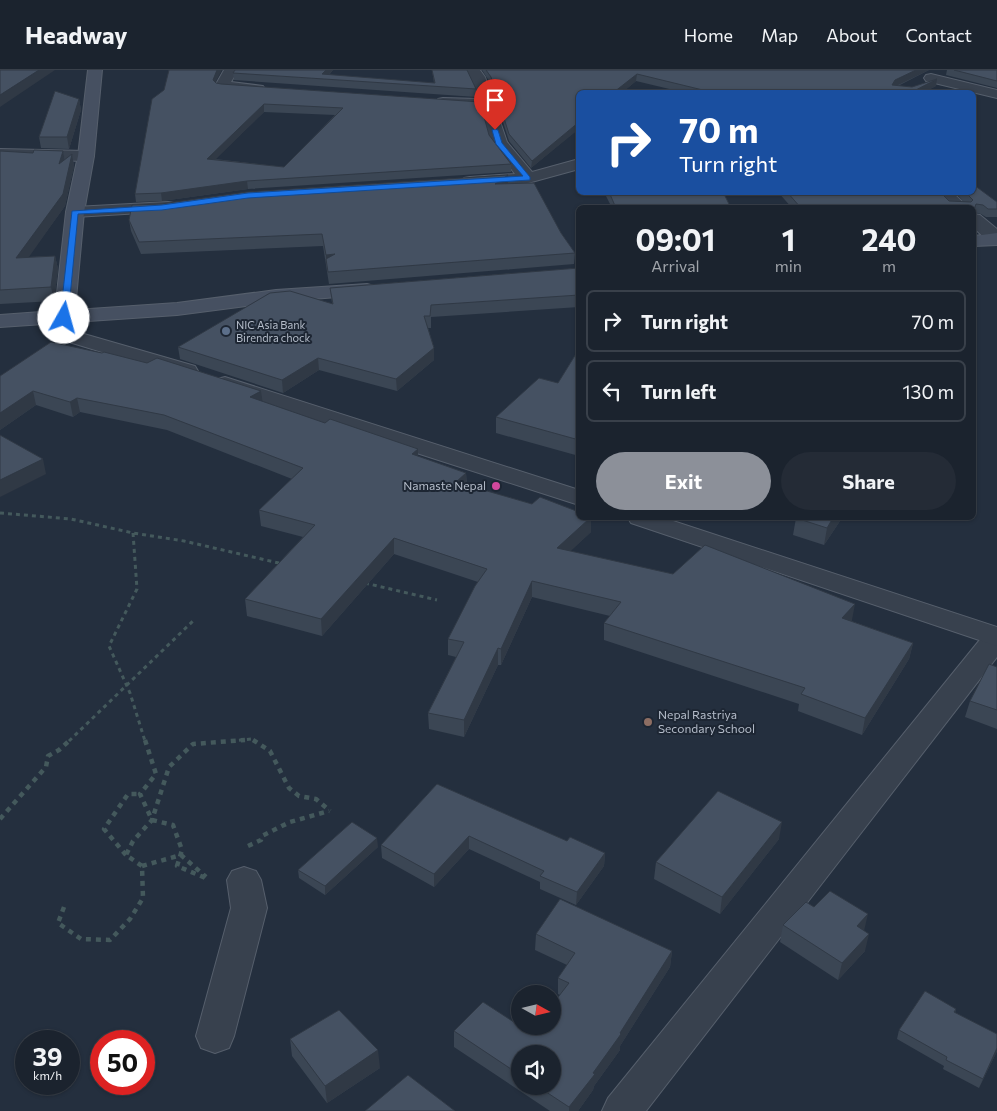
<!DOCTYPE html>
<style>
:root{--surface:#1b232e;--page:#242b36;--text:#f1f3f6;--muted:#a0a4aa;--line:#39404a;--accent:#8c9099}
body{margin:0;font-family:Commissioner,sans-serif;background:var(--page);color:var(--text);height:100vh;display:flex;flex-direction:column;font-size:19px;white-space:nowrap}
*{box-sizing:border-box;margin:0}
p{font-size:16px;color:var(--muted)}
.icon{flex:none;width:28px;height:28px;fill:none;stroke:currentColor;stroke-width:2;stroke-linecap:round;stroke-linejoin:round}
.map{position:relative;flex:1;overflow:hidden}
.sheet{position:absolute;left:576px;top:135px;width:400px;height:315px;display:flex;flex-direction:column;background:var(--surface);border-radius:8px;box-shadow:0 1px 4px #0004,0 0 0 1px var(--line)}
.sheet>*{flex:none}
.banner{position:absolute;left:576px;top:20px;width:400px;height:105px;border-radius:8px;box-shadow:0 1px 4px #0004,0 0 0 1px var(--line);background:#1a4fa0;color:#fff;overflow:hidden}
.needle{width:32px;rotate:98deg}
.buttons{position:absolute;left:511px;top:915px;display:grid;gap:10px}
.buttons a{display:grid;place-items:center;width:50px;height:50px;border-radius:50%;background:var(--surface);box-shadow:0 1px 4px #0004,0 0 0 1px var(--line);font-size:25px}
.speed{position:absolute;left:15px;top:960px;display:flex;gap:10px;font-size:25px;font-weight:700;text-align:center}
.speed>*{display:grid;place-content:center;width:65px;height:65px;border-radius:50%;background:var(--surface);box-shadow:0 1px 4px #0004,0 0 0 1px var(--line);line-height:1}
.speed small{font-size:12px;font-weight:400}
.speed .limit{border:8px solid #d22;background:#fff;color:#111}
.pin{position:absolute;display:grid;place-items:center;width:42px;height:42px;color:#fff;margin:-51px -21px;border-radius:50% 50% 50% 0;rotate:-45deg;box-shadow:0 0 5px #0007}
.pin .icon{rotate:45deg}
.me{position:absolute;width:55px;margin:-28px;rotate:7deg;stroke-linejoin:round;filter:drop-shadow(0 0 4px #0008)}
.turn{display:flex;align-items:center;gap:18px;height:105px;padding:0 20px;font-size:22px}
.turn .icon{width:65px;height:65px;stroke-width:2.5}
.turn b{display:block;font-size:35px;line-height:42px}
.eta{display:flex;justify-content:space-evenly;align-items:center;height:85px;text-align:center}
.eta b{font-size:30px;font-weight:700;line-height:35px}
.button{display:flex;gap:10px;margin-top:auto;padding:10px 20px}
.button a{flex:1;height:58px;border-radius:30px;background:var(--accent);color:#fff;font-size:20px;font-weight:700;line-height:58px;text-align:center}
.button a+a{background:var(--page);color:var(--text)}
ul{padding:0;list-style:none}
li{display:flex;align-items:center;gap:15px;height:62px;margin:0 10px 8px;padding:0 10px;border:2px solid var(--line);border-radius:8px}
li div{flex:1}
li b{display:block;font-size:19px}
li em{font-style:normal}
header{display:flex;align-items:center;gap:30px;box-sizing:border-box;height:70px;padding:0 25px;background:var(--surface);border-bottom:1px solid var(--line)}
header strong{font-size:24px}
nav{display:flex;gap:28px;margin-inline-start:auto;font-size:18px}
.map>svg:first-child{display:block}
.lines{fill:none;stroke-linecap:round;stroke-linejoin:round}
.minor-casing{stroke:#565f6c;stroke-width:2}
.tertiary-casing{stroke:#565f6c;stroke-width:2}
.secondary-casing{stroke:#565f6c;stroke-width:2}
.path-far1{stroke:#44595c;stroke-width:3;stroke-dasharray:4 4;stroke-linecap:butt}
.path{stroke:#44595c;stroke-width:4.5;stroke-dasharray:5 5;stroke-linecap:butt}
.minor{fill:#38414e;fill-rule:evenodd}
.tertiary{fill:#38414e;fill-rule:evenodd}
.secondary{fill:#465061;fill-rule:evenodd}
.wall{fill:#3b4654;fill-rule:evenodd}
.shaded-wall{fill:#303945}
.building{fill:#455162;stroke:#303945;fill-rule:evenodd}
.route{fill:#1a73e8;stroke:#114b97}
.service-dot{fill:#5c6f8a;stroke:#1d2633;stroke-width:2}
.hotel-dot{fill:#d1479c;stroke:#1d2633;stroke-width:2}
.education-dot{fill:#8d6e63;stroke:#1d2633;stroke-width:2}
.labels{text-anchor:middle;stroke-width:4;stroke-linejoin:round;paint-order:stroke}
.far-poi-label{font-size:11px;fill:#b4bcc9;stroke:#1d2633;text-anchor:start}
.poi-label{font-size:12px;fill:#b4bcc9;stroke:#1d2633;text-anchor:end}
</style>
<header>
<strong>Headway</strong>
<nav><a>Home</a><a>Map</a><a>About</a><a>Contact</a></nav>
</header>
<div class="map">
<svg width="997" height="1041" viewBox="0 0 997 1041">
<rect width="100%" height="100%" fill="#242f3e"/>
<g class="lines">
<g class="minor-casing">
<path id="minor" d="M224 0H238L231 12 263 16 265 19 263 22 258 23 217 19 215 16Z
M466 0H480L485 7 507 72 532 102 579 89V99L528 113 470 117 464 116 461 112 464 108 470 107 515 104 491 72 481 38 443 36 438 35 436 32 438 29 443 28 479 29 474 15Z
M931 4 997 20V28L926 11 924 8 926 5Z
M0 79 86 81 92 83 94 86 92 89 86 91 0 89Z
M933 122H952L969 138H949Z
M168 132 174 133 177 137 174 141 75 147 69 146 66 142 69 138 75 137Z
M974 144 980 145 997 159V175L990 173 974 158Z
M997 558V587L646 1041H602L608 1028 987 561Z
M244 797 256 801 261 810 267 838 234 966 229 978 215 983 201 978 196 966 231 838 227 810 232 801Z"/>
</g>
<g class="tertiary-casing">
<path id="tertiary" d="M64 242 71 244 84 264 195 296 198 301 195 306 187 308 69 272 54 248 57 244Z
M225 307 579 420V435L217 319 214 314 217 309Z
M628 448H664L997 557V576L631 453Z"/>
</g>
<g class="secondary-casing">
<path id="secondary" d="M88 0H102L94 86 84 142 75 240 177 233 276 220 367 214 374 216 377 220 374 224 276 232 177 245 0 257V245L55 241 66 142 78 86Z
M997 163V175L974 176V166Z"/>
</g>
<path class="path-far1" d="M0 443 71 449 133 463 184 471 283 494
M133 463 137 519 109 576 130 623 145 671
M365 513 437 530
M69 671 193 551
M231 671 252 669 255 671"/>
<path class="path" d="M145 670 156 704 140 724 152 750 173 755 182 780 177 796 208 809
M253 670 270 681 289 718 299 726 316 729 330 741
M0 749 46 697 48 686 59 680 70 670
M248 776 261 770 262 766 290 752 329 741
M126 785 104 759 128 724H140
M142 796 181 785 206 807
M64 837 58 853 81 869 110 870 130 849 143 828 142 796 126 785 133 771 152 750 169 697 193 674 245 670"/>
<use href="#minor" class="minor"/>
<use href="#tertiary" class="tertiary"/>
<use href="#secondary" class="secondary"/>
</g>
<path class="wall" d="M235 0H333L329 5 434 13 432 0 476 19V27L234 10 233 3Z
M482 0H929L898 16 912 17 936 16 924 22H682L636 11 531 98 509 71 491 14Z
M947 0H997V18L946 5Z
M215 13 489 65 511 94V102L248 119 162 131 136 132 135 124 164 20ZM264 42 335 45 284 97 215 89Z
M79 29 81 40 69 79 41 78 39 67Z
M0 81 33 83 63 81 65 90 72 84 74 96 65 136 28 187 55 186 58 199 54 231 0 234Z
M508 105V114L561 163 575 183 574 194 329 214 323 176 141 184 131 161 129 150 161 134Z
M604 122H723L731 138H612Z
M778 122H940L949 131 964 132 955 122H974L997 132V147H986L981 144 974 142V138H792Z
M579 198V237L431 247V258H428L434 278V290L397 321 319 300 283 323 180 289 178 277 332 233 330 218Z
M579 279V386L496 363V347L558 313Z
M0 306 262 331 466 403 467 415 579 448H591V462L570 481 852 550 851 551 913 573 909 589 862 665 798 641 799 634 604 570V553L610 546 532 527 501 595H498L464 667 429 659 428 643 456 587 448 585V569L478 512 394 484 322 566 247 546 245 529 303 467 261 456 259 440 292 409 167 360 80 342 73 347 36 335 0 360Z
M796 448H842L824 475 793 465Z
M997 597V659L965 647 970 631Z
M437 714 567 771 605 783 604 796 576 835 540 819V812L469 779 434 817 382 788 381 775Z
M779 769 720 844 654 809 656 792Z
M378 777 325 825 299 808 298 800Z
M814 837 864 861 865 881 838 910 780 872 783 855Z
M536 864 672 881 670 897 620 976V980L594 1016 593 1020 578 1041H550L454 977V961L531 963 560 925 558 924V908L567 895 535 880ZM520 984 552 1016H520Z
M956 939 955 943 997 964V981L979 1018 943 999 944 996 897 969 899 960Z
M290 969 380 998 327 1033 292 986Z"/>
<path class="shaded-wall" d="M39 0H55L0 37V25Z
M217 0H222L213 17V10Z
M326 0H333L325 9 322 4Z
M916 0H929L894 17 892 15 895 10Z
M637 4 636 11 623 22H614Z
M937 9 936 16 924 22H912Z
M79 29 81 40 69 79 67 67Z
M264 34V42L208 97 207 89Z
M579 52V59L531 98 532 91Z
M63 81 65 92 59 94Z
M72 84 74 96 65 136 19 201 16 188Z
M508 105V116L495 114Z
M247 111 248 119 162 131 161 123Z
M335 184 326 189V197V185Z
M55 186 58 199 54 231 51 217Z
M434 278V290L397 321 396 309Z
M318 288 319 300 283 323 282 310Z
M33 321 36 335 0 360V343Z
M261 321 263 335 250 327Z
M77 328 80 342 73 347 70 332Z
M418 379V395L412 384Z
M43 389 46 404 0 427V410Z
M466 403 467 418 456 412Z
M590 448H591V462L557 494V478Z
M833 448H842L824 475 827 458Z
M394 468V484L322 566 321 549Z
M532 511V527L501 595V579Z
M855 534 852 550 839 564 842 548Z
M913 573 909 589 862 665 865 648Z
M498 578V595L464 667V650Z
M782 752 779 769 720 844 722 827Z
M469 766V779L434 817V804Z
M377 768 378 777 325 825V816Z
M605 783 604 796 576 835 577 822Z
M868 844 864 861 857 856Z
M869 864 865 881 838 910 842 893Z
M672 881 670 897 620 976V980L594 1016 593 1020 578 1041H569V1037L620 963Z
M997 978V981L979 1018 983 1009Z
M378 980 380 998 327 1033 325 1016Z"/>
<path class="building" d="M0 0H39L0 25Z
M169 0H217L213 10 216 13 221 14 480 32 489 65 511 94 247 111 161 123 135 124 152 29 164 20ZM264 34 343 38 284 97 207 89Z
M235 0H326L322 4 435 13 432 0H467L476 19 233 3Z
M486 0H916L895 10 892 15 912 17 937 9 912 22H711L637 4 614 22H579V52L532 91 509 64 491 7Z
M954 0H997V11Z
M55 21 79 29 67 67H39Z
M34 80 63 81 59 94 72 84 63 124 16 188 55 186 51 217 0 220V81L33 83Z
M508 105 495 114 534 113 561 163 575 183 328 202 326 189 335 184 326 185 322 164 139 172 129 150 132 135 161 134 247 122Z
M974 115 997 132V139H988L983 135 976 134 974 140V138H801L787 122H940L949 131 971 132 973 130 965 122H974Z
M609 122H723L731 138H616Z
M579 198V225L431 235 430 246H424L434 278 396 309 318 288 282 310 178 277 270 223 290 221 333 234 330 218Z
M51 272 102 283 104 282 147 293 157 288 261 321 250 327 325 353 330 349 418 379 412 384 466 403 456 412 532 434 540 427 579 442V448H590L557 478 673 504 705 475 855 534 842 548 913 573 865 648 801 624 805 618 604 553 621 532 532 511 501 579 498 578 464 650 428 643 464 572 448 569 475 516 487 499 394 468 321 549 245 529 315 455 259 440 303 398 164 345 77 328 70 332 33 321 0 343V306Z
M579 279V370L496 347 539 308 558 313Z
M0 365 43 389 0 410Z
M796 448H833L827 458Z
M989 594 997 597V640L970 631Z
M437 714 567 771 570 767 605 783 577 822 540 806 544 801 469 766 434 804 381 775Z
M718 721 782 752 722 827 656 792Z
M352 752 377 768 325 816 298 800Z
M830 821 868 844 857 856 869 864 842 893 783 855 806 832 814 837Z
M560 829 672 881 620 963 621 964 593 1003 595 1004 569 1037 537 1016H552V984H520V1005L454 961 483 932 520 956 531 963 536 956H552V935L569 913 558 908 575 883 536 864Z
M925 921 956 939 954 942 997 964V978L983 1009 946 990 947 987 899 960Z
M339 940 378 980 325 1016 290 969Z
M408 1005 455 1041H365Z"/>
<path class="route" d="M495 59 498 60 502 73 530 107V110L248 128 162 140 78 144 68 248 64 251 60 248 72 141 162 135 248 123 523 106 496 74 492 60Z"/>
<circle class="service-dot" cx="226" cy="261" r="5"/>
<circle class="hotel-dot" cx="496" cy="416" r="5"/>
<circle class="education-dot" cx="648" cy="652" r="5"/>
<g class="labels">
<g class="far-poi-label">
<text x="236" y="259">NIC Asia Bank<tspan x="236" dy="13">Birendra chock</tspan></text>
</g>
<g class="poi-label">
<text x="486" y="420">Namaste Nepal</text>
<text x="658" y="649" text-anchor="start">Nepal Rastriya<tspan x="658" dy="14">Secondary School</tspan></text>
</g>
</g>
</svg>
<div class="buttons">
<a><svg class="needle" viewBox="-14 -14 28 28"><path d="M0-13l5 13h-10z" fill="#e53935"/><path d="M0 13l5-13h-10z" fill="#a0a4aa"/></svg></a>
<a><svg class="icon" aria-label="sound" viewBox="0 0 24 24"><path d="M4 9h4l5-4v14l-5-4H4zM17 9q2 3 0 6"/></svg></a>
</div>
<div class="speed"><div>39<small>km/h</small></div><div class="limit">50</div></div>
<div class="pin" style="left:495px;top:60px;background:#d93025"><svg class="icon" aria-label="arrive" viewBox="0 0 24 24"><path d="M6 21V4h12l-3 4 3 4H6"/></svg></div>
<svg class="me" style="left:64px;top:248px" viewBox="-20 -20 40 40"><circle r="19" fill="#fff"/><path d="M0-13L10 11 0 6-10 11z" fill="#1a73e8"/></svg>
<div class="banner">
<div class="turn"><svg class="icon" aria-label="right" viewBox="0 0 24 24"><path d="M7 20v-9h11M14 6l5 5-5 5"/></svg><div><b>70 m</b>Turn right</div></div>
</div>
<section class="sheet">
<div class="eta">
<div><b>09:01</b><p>Arrival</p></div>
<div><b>1</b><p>min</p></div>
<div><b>240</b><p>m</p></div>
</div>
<ul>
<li><svg class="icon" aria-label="right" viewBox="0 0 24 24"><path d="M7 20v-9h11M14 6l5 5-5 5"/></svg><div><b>Turn right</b></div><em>70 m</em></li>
<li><svg class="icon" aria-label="left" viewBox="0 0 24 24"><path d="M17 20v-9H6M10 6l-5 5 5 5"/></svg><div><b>Turn left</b></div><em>130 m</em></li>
</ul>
<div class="button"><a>Exit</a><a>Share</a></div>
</section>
</div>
